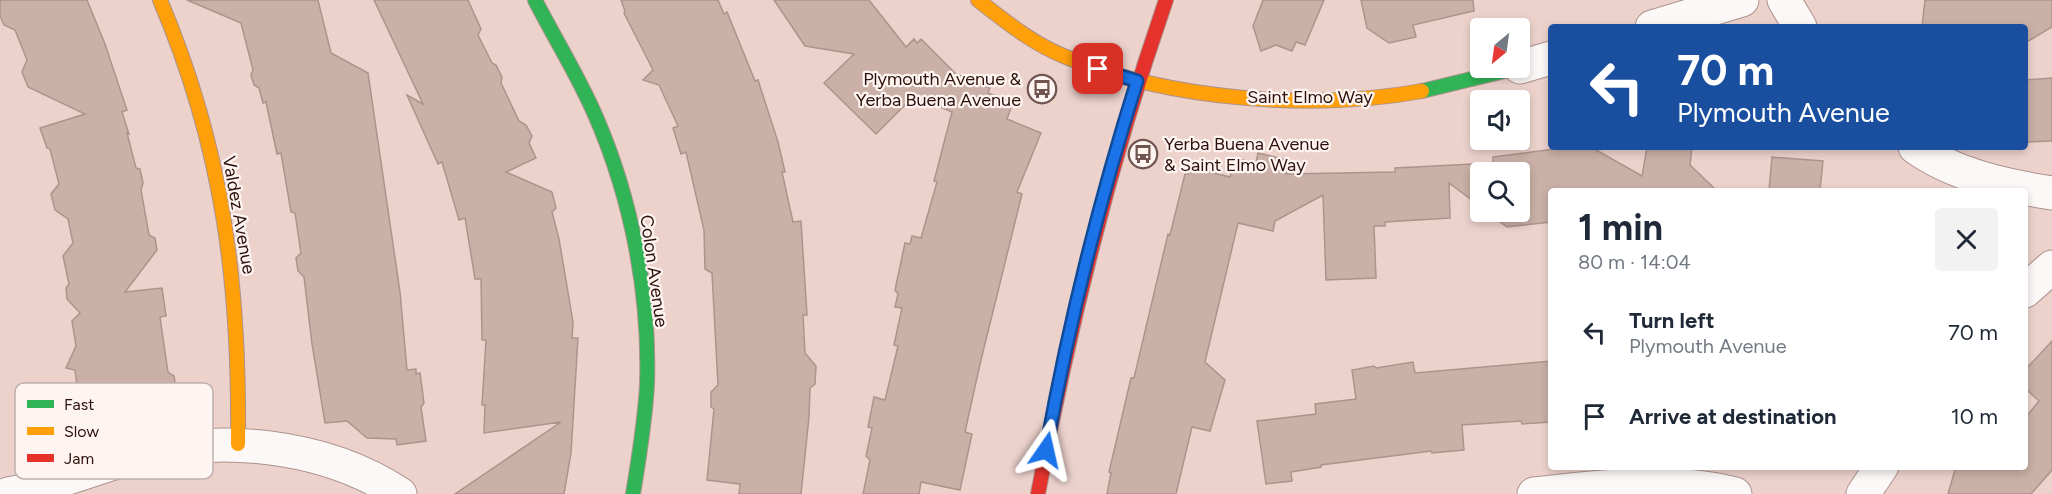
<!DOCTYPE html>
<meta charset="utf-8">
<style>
:root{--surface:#fff;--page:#f2f2f3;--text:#1f2937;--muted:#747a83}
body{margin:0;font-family:Figtree,sans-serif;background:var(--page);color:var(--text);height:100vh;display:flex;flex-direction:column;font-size:22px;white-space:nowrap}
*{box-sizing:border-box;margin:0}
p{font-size:20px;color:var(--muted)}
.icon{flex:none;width:33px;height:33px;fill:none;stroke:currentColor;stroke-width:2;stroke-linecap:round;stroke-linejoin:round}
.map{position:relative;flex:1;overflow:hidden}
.side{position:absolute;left:1548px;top:188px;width:480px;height:282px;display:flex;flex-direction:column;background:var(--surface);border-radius:6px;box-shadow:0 3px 9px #0003}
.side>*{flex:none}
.banner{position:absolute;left:1548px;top:24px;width:480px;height:126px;border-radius:6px;box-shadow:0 3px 9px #0003;background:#1a4fa0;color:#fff;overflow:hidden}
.needle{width:39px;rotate:209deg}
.controls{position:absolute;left:1470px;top:18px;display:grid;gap:12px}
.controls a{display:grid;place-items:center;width:60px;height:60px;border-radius:6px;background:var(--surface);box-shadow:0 3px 9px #0003;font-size:30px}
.pin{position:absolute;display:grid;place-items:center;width:51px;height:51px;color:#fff;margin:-26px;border-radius:12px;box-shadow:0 3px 9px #0006}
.me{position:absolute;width:66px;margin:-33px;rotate:11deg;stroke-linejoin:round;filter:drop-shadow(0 0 4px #0008)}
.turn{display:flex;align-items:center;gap:21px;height:126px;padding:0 30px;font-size:27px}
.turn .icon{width:78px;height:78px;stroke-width:2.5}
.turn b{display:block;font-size:42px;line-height:51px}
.round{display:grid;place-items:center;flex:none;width:63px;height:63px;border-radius:6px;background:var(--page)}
.head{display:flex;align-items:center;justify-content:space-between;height:102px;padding:0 30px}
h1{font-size:36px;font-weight:700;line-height:45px}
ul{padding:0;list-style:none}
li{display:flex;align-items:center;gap:18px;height:84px;padding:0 30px}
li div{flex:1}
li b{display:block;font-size:22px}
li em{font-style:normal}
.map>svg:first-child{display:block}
.building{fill:#cab0a6;stroke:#ad948a;stroke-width:1.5}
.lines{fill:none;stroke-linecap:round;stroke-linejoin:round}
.street-casing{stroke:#ac938d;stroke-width:35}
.fast-casing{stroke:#ac938d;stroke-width:16}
.slow-casing{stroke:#ac938d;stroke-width:16}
.jam-casing{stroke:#ac938d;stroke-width:16}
.street{stroke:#fcf8f7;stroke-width:33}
.fast{stroke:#30b455;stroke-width:14}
.slow{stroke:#ff9f0a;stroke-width:14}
.jam{stroke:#e5322d;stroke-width:14}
.route-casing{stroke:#114b97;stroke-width:15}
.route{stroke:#1a73e8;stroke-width:10}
.labels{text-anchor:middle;stroke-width:4.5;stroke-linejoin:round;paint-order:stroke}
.poi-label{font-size:18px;fill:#2d100b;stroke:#fef5f3;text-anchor:end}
.street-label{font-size:18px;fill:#2d100b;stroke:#fef5f3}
.key{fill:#fef5f3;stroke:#bfb0ad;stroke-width:1.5}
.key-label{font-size:16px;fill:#2d100b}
</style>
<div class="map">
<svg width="2052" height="494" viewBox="0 0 2052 494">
<rect width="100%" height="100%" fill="#edd2cc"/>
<path class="building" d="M0 0H87L105 44 127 110 122 112 129 134 127 133 136 168 140 169 143 183 141 190 149 235 155 238 157 250 125 292 162 288 166 316 160 317 165 352 168 372 174 376 177 396 106 406 89 447 79 385H77L75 370 66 368 76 346 72 321 80 313 67 299 66 288 69 284 63 256 73 243 68 219 55 210 51 194 59 184 50 149 47 148 40 128 85 114 28 87 22 72 27 60 15 30 4 25 0 16Z
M187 0H318L331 53 368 73 400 292 407 370 416 369V374L420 373 424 403 421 407 426 441 397 445 396 439 367 438 347 421 325 423 312 344 304 277 298 271 296 258 301 253 295 213 291 212 281 153 277 154 266 102 263 103 259 88 254 85 251 75 253 70 241 23Z
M374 0H468L481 29 478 35 492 63 496 65 502 77 501 83 519 121 526 125 532 136 529 143 536 158 506 172 552 192 556 208 552 212 559 239 573 322 572 338H578L571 453 564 494H455L561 422 484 433 485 405H482L486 340H482L481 279H475L465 218 459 220 442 162 438 164 407 95 423 104Z
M621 0H718L724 14 727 12 755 81 758 80 778 142 785 172H782L793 222 801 221 807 315H803L805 353 816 366 815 384 810 388 809 417 801 494H739L740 484 707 480 714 409 711 407V392L718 385 712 273 705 269 704 230 686 152 681 154 673 128 678 126 659 85 643 80 653 70 624 13 625 11Z
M774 0H869L906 47 914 39 917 43 921 39 956 74 990 88 988 93 1013 102 1007 119 1041 133 1017 192 1022 194 980 364 965 432 972 434 960 490 921 482 919 494H863L870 460 866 456 872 428 868 427 874 397 885 400 898 346 894 345 902 308 895 307 898 294 895 290 905 243 910 244 912 236 921 238 937 182 934 181 952 112 914 96 876 134 824 83 854 54 805 46Z
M1263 0H1324L1305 45 1296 42 1292 51 1276 45 1261 51 1253 26Z
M1361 0H1473L1474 11 1413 25 1416 37 1389 43 1367 28Z
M1925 0H2052V27L2025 43V27H1922Z
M2052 78V141L2025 142V80Z
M1570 147H1591L1642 176 1647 147H1692L1690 165 1716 190H1551V222L1507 227 1487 212H1520V172H1480V206L1449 183 1450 218 1385 222V226H1374L1376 278 1326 280 1323 195 1275 221 1273 231 1238 223 1205 362 1225 380 1210 431 1192 427 1176 494H1107L1111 473 1109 472 1131 378H1134L1168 234 1170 235 1185 174H1188L1190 167 1230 177 1234 158 1256 163 1258 153 1289 160 1286 174 1395 172V168L1493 163V157Z
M1772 157 1823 161 1820 190H1769Z
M2052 341V470L2031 494H1948L1956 466H2025V418L2039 401 2025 388V370Z
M1551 361V422L1522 424 1521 421 1462 425 1464 450 1432 453 1431 451 1321 465V467L1291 472 1292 481 1266 484 1257 421 1316 414 1315 404 1356 399 1352 370 1374 366 1376 368 1413 362 1415 373Z"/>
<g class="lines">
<g class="street-casing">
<path id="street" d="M1784 0 1800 27
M1652 27 1742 0
M1520 67 1551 58
M1915 147C1954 175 2006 186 2052 193
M2025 291 2052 267
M8 494C50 486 89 470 131 458 217 433 324 444 400 494
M1534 494C1599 487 1672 477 1735 494
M1863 494 1882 466"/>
</g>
<g class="fast-casing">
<path id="fast" d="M535 0C555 39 579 77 596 117 632 200 650 295 647 385 645 422 639 458 633 494
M1422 91 1517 68"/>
</g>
<g class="slow-casing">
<path id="slow" d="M160 0C223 148 240 284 238 444
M978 0C1006 22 1033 44 1066 57 1169 100 1313 111 1422 91"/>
</g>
<g class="jam-casing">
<path id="jam" d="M1038 494C1069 326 1110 162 1166 0"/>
</g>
<use href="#street" class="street"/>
<use href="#fast" class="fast"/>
<use href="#slow" class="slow"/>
<use href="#jam" class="jam"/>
</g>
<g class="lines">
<g class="route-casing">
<path id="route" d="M1046 450C1068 326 1099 202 1137 81L1098 69"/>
</g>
<use href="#route" class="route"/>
</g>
<defs>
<g id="bus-ring" transform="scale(1.5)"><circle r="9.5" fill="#fef5f3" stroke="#70544f" stroke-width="1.5"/><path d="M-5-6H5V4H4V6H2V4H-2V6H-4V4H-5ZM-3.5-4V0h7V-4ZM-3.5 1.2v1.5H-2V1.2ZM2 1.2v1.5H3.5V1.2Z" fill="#70544f"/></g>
</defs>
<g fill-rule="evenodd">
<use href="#bus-ring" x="1042" y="89"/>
<use href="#bus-ring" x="1143" y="154"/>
</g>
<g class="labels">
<g class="poi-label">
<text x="1021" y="85">Plymouth Avenue &amp;<tspan x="1021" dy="21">Yerba Buena Avenue</tspan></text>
<text x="1164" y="150" text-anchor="start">Yerba Buena Avenue<tspan x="1164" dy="21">&amp; Saint Elmo Way</tspan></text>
</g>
<g class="street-label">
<text x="1310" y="103">Saint Elmo Way</text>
<text transform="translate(239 215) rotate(80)" y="6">Valdez Avenue</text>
<text transform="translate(654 271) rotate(82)" y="6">Colon Avenue</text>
</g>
</g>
<rect x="15" y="383" width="198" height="96" rx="9" class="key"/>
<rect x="27" y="400" width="27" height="8" fill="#30b455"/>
<rect x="27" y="427" width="27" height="8" fill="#ff9f0a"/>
<rect x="27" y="454" width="27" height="8" fill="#e5322d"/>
<g class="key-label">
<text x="64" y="410">Fast</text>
<text x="64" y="437">Slow</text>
<text x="64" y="464">Jam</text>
</g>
</svg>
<div class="controls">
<a><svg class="needle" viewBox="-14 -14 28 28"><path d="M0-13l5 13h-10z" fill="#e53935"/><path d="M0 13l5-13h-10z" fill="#747a83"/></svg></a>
<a><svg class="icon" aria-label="sound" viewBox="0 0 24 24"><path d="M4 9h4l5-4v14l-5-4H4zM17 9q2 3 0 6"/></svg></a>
<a><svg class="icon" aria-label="search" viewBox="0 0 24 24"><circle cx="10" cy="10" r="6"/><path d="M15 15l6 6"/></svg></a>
</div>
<div class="pin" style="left:1098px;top:69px;background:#d93025"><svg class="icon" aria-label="arrive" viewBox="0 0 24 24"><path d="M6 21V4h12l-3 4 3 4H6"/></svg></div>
<svg class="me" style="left:1046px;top:450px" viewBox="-20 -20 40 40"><path d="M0-17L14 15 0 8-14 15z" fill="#1a73e8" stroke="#fff" stroke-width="4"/></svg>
<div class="banner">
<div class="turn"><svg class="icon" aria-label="left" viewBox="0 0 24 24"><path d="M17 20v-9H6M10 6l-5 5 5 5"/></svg><div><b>70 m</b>Plymouth Avenue</div></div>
</div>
<section class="side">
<div class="head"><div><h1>1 min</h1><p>80 m · 14:04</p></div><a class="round"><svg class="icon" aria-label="close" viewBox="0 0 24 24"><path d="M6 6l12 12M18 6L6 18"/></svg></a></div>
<ul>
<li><svg class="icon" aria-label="left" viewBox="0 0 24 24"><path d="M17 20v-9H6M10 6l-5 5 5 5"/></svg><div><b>Turn left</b><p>Plymouth Avenue</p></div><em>70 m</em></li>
<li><svg class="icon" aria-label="arrive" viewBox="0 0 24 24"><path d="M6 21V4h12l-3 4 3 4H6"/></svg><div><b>Arrive at destination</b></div><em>10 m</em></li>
</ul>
</section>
</div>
